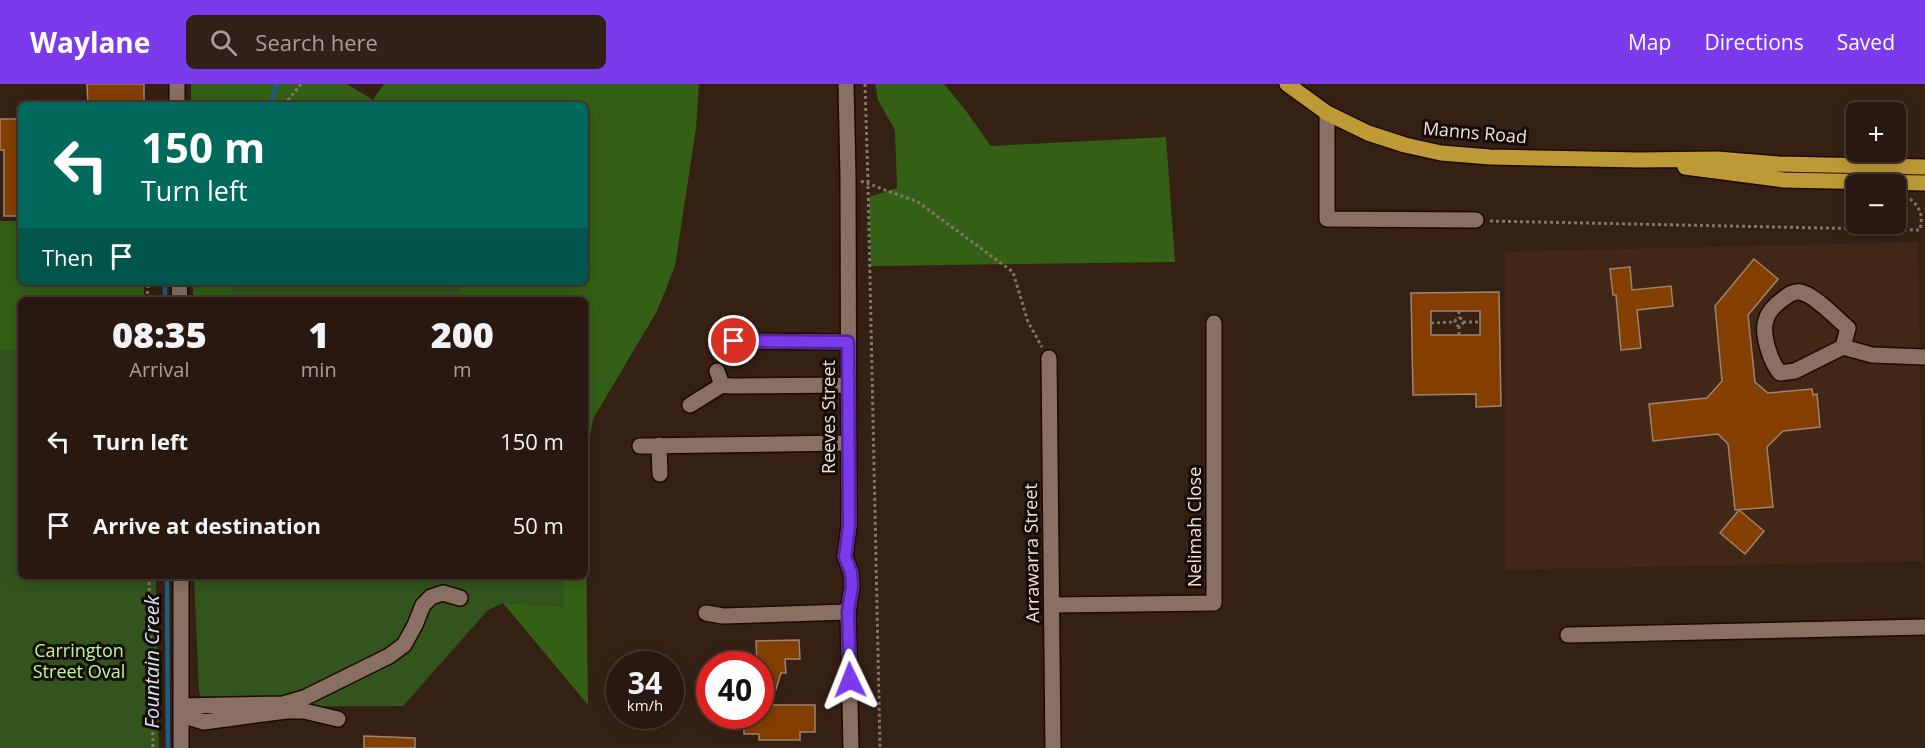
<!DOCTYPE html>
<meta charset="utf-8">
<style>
:root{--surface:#28180f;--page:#302118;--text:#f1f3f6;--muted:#a5a09e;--line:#44372f;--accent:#7c3aed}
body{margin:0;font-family:"Open Sans",sans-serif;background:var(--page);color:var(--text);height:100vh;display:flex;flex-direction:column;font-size:22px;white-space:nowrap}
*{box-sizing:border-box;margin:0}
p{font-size:20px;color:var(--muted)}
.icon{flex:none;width:33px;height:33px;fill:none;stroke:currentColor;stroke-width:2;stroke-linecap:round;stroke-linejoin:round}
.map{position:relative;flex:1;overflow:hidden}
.side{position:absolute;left:18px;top:213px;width:570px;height:282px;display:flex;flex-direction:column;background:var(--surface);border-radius:9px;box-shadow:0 3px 15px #0003,0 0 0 2px var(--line)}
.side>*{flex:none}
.top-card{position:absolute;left:18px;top:18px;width:570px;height:183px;border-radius:9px;box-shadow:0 3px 15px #0003,0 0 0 2px var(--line);background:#00695c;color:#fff;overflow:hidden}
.controls{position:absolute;left:1846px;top:18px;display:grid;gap:12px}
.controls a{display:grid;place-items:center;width:60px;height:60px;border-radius:9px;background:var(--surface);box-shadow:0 3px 15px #0003,0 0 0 2px var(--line);font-size:30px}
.speed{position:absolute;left:606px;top:567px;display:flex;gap:12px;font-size:30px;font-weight:700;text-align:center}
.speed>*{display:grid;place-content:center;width:78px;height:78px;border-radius:50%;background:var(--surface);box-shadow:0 3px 15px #0003,0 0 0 2px var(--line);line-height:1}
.speed small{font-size:15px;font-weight:400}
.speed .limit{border:9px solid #d22;background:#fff;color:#111}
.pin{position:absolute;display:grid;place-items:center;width:51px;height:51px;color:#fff;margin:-26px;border:3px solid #fff;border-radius:50%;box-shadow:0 2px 6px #0007}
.me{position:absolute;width:66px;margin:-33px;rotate:358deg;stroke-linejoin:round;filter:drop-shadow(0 0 4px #0008)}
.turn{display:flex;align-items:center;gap:21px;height:126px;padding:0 24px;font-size:27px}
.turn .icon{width:78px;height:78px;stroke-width:2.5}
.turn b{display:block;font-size:42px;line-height:51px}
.then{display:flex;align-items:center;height:57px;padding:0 24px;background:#0003;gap:12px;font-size:22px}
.eta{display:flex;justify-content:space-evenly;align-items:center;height:102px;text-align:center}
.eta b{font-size:36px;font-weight:800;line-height:42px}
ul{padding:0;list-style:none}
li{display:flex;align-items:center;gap:18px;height:84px;padding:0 24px}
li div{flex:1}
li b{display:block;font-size:22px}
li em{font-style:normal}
header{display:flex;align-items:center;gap:36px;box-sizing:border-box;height:84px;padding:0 30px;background:var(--accent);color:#fff}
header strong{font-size:28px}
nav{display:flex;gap:33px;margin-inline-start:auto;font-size:21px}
.search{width:420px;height:54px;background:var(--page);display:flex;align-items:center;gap:15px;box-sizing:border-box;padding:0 21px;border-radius:9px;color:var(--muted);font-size:22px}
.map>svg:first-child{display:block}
.built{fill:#422716}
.green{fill:#32541d}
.forest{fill:#346016}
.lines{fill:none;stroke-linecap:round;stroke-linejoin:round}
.stream{stroke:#1f5d86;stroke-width:4.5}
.building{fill:#843f00;stroke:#9d8374;stroke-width:1.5;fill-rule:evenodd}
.minor-casing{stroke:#1c0901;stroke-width:18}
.major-casing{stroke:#1c0901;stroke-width:18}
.path{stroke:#867369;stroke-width:3;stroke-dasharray:3 3;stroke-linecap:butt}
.minor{stroke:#897062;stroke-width:15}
.major{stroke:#be9a36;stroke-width:15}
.route-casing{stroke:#51269a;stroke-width:15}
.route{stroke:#7c3aed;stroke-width:10}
.labels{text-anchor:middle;stroke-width:6;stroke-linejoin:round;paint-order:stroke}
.street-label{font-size:18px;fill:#f0e1d9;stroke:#160c07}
.park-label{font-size:18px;fill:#b9fa97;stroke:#160c07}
.water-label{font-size:20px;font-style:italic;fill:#d1e4f3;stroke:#160c07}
</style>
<header>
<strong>Waylane</strong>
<div class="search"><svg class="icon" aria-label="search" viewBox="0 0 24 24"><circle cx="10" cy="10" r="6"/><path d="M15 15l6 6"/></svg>Search here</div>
<nav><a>Map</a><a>Directions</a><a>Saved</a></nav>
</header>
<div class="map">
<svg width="1925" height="664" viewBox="0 0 1925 664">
<rect width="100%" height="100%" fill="#352014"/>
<path class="built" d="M1918 158 1923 477 1505 486V168Z"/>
<path class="green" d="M235 198H453L467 216H229Z
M21 263V492H156L159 664H0V264Z
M194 492H564V522L503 519 488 526 403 622 206 623 199 608Z"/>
<path class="forest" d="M191 0H347L373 16 384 0H699L696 44 675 182 657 227 593 335 585 382 588 621 503 519 564 522V492H585V216H467L453 198H585V21H191Z
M875 0H944L966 27 991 62 1166 53 1175 178 871 182 869 113 897 104 895 46 878 16Z
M0 137H21V198H144V216H21V265L0 266Z
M193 198H235L229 216H193Z"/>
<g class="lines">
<path class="stream" d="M270 21 277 0
M165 198V216
M167 492 168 664"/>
</g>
<path class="building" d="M87 0H144V21H88Z
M0 35H21V126H19V132H4V66H0Z
M1754 175 1778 195 1748 231 1755 298 1768 309 1812 305 1813 311 1817 310 1820 343 1783 347 1767 363 1773 423 1735 426 1728 360 1718 350 1653 357 1649 320 1707 314 1722 297 1715 222Z
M1630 183 1632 206 1671 202 1673 222 1637 226 1641 264 1621 266 1616 211H1613L1610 185Z
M1499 208 1501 322 1476 323V310L1413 311 1411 209ZM1431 227H1480V251H1431Z
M1739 426 1764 447 1745 470 1720 449Z
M799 556 800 575H785L786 589H781L771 621H815V648H800V656H759V650H744V632H760V580H757L756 557Z
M364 652 415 654V664H364Z"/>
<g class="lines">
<g class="minor-casing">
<path id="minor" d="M846 0 848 93 849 442 845 473 851 488 852 502 848 528 851 664
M177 21V0
M1327 29V135L1476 136
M179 198 180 216
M734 257 848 258
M1843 263 1848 244C1837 235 1814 210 1800 208 1793 207 1788 211 1783 215 1776 220 1768 228 1766 236 1761 250 1771 279 1780 289L1795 287 1843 263 1872 271 1925 273
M1049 274 1053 664
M717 287 722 301 731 302 848 301
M690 321 722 301
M659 361 660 390
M640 362 849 359
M181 492V664
M1052 521 1214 519V239
M706 529 723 532 848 528
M1568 551 1925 543
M181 622 283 620 304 614 389 572 404 561 415 541 423 521 431 513 443 509 460 514
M181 631 204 638 286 627H304L338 635"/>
</g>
<g class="major-casing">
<path id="major" d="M1287 0 1327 29 1368 49 1405 61 1441 69 1490 73 1640 76 1717 75 1778 80 1925 83
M1685 83 1784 96 1925 99"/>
</g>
<path class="path" d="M865 0 868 99 880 664
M284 21 301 0
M861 97 918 118 1013 188 1028 238 1042 263
M1490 137 1920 146C1923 131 1921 124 1909 114
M147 216 148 198
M1459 227V234
M1455 238a4 4 0 1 1 8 0a4 4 0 1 1-8 0Z
M1463 238H1480
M1431 239 1455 238
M1459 242V251
M149 492 153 664"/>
<use href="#minor" class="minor"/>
<use href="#major" class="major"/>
</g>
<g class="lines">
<g class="route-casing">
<path id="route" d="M734 257 848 258 849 442 845 473 851 488 852 502 848 528 850 596"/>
</g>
<use href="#route" class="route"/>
</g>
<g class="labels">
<g class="street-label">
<text transform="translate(1475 49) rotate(5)" y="6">Manns Road</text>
<text transform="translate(829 333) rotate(-90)" y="6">Reeves Street</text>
<text transform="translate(1195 443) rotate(-90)" y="6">Nelimah Close</text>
<text transform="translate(1032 469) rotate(-91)" y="6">Arrawarra Street</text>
</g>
<g class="park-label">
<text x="79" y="573">Carrington<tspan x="79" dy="21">Street Oval</tspan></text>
</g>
<g class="water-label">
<text transform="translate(152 578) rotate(-90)" y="7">Fountain Creek</text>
</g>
</g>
</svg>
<div class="controls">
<a>+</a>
<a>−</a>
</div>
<div class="speed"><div>34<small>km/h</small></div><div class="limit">40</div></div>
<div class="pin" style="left:734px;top:257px;background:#d93025"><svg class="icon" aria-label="arrive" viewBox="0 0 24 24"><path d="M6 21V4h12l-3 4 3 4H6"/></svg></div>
<svg class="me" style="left:850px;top:596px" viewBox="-20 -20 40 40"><path d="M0-17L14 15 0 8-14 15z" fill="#7c3aed" stroke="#fff" stroke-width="4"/></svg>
<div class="top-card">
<div class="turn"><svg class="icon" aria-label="left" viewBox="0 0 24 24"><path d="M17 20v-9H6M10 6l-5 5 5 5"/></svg><div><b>150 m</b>Turn left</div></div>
<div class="then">Then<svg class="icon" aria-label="arrive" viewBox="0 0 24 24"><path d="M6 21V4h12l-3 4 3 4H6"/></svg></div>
</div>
<section class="side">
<div class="eta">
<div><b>08:35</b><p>Arrival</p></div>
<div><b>1</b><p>min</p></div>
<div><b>200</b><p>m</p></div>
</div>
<ul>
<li><svg class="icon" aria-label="left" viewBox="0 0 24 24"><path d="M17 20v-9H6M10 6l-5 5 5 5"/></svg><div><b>Turn left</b></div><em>150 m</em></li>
<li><svg class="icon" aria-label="arrive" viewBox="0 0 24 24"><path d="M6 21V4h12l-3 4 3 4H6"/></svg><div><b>Arrive at destination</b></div><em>50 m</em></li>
</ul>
</section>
</div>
